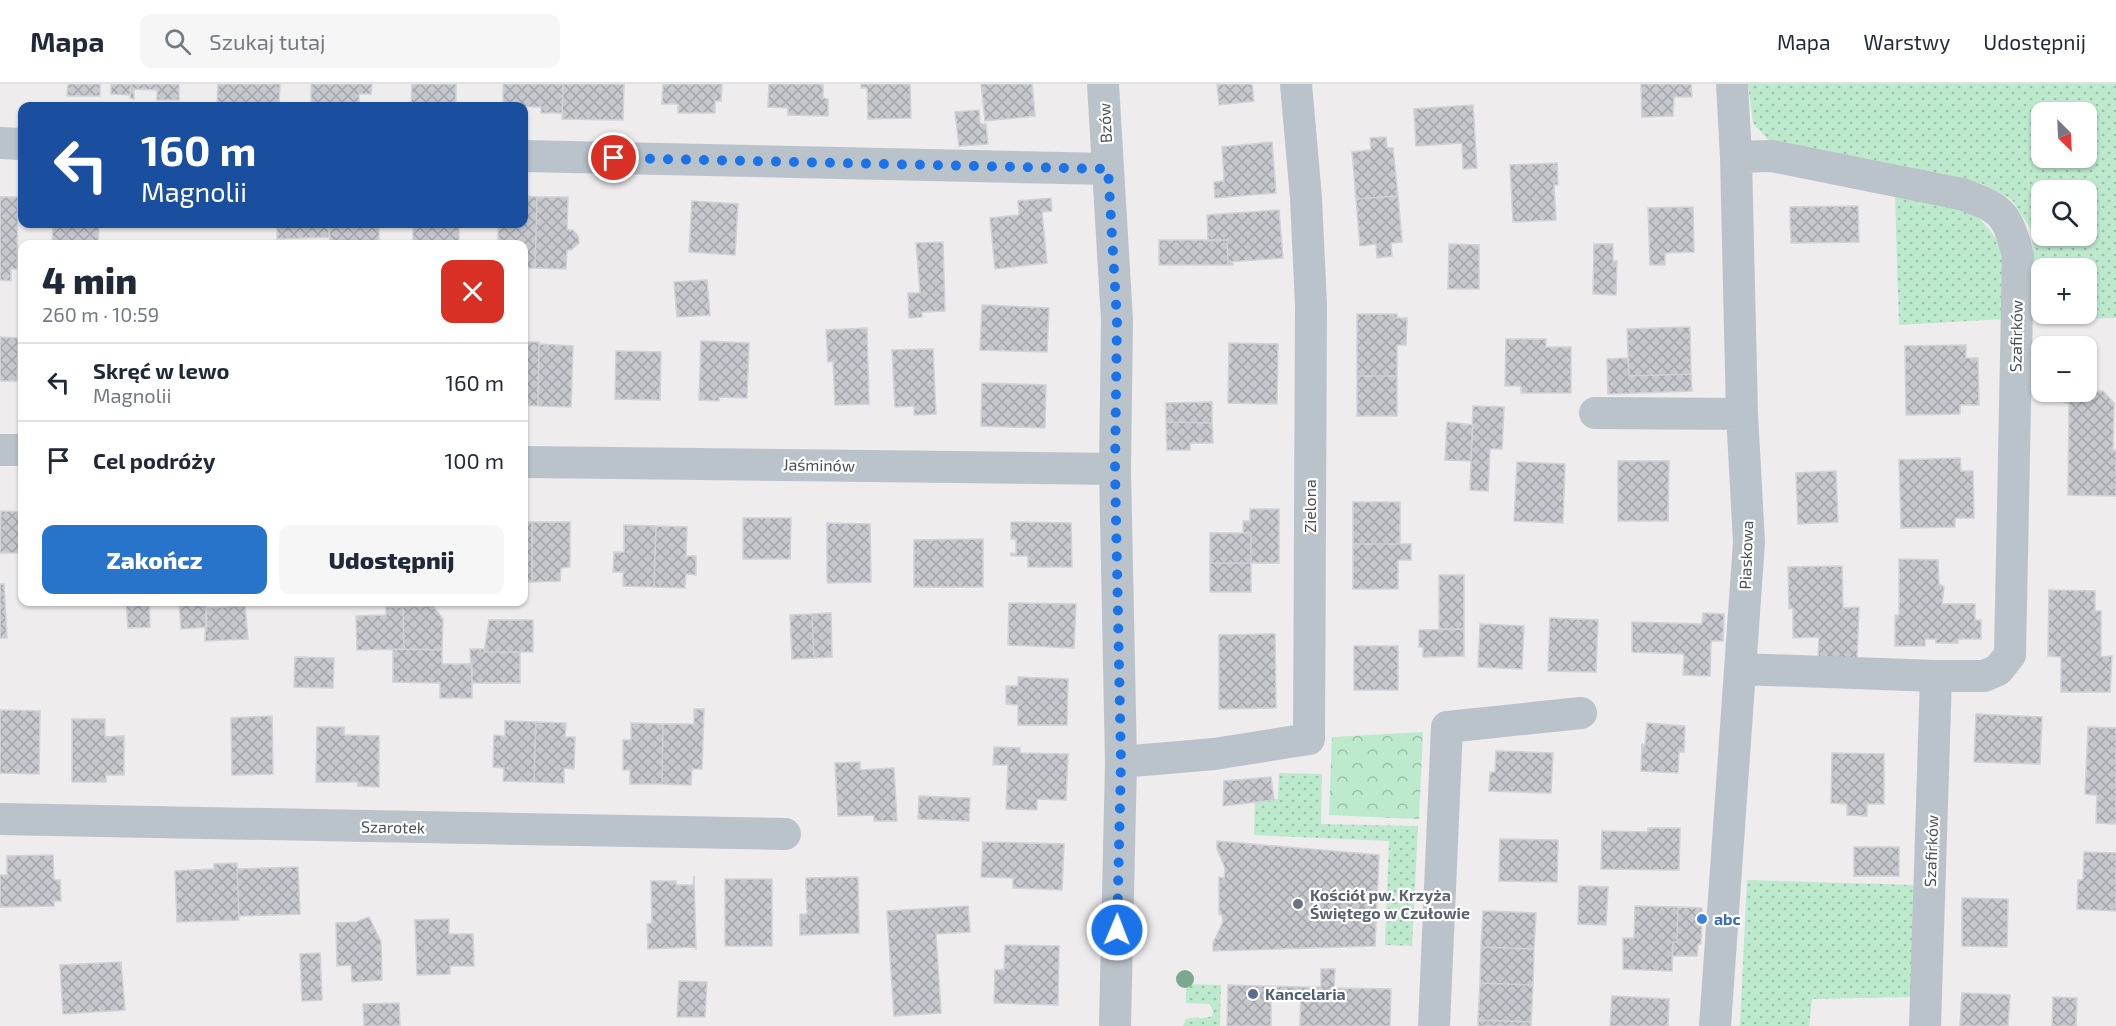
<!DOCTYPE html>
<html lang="pl">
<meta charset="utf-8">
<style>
:root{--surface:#fff;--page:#f6f6f7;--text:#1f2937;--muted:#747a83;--line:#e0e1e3;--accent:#2974cb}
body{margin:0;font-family:"Exo 2",sans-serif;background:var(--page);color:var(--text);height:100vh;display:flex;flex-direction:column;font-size:22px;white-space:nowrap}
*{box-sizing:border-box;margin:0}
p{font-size:20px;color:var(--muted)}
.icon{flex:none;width:33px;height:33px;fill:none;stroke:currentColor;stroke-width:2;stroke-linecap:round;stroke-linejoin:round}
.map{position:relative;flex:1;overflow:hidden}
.details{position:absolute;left:18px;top:156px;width:510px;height:366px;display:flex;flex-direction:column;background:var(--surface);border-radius:12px;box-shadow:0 2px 4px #0004}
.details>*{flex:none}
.top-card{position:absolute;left:18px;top:18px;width:510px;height:126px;border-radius:12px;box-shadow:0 2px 4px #0004;background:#1a4fa0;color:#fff;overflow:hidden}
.needle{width:39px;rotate:156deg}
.fabs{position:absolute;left:2031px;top:18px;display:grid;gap:12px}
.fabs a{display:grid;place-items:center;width:66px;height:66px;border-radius:12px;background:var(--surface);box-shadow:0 2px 4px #0004;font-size:30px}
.pin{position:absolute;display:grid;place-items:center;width:51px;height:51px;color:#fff;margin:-26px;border:3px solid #fff;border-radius:50%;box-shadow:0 2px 6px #0007}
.me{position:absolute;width:66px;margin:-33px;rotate:1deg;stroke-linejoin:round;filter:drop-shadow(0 0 4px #0008)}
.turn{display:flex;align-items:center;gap:21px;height:126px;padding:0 24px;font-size:27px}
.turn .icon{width:78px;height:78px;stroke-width:2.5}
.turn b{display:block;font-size:42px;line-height:51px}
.round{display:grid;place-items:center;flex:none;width:63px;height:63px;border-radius:12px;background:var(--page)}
.headline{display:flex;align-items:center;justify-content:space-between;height:102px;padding:0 24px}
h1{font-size:36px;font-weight:800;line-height:45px}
.cta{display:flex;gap:12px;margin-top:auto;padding:12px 24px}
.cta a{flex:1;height:69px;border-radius:12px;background:var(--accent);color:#fff;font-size:24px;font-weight:800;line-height:69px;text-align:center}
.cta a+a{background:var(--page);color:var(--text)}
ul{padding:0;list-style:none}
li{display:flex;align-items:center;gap:18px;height:78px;padding:0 24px;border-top:2px solid var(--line)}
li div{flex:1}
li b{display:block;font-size:22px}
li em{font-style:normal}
header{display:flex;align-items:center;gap:36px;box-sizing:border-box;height:84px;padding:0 30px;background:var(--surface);border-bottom:2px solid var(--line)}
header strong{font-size:28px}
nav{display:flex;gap:33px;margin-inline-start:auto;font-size:21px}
.search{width:420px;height:54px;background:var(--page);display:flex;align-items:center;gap:15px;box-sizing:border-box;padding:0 21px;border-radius:12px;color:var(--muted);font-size:22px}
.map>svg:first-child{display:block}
.grass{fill:url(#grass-dots);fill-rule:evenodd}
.forest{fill:url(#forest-crowns)}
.building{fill:url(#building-cross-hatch);stroke:#d0d2d7;stroke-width:1.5}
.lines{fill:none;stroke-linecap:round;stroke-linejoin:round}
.minor{stroke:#bbc3ca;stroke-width:32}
.tree{fill:#7ca890}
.route{stroke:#1a73e8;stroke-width:10;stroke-dasharray:0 18}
.worship-dot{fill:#6b7280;stroke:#fff;stroke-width:2}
.shop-dot{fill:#3f7fe0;stroke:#fff;stroke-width:2}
.service-dot{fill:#5c6f8a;stroke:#fff;stroke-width:2}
.labels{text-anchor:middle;stroke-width:4.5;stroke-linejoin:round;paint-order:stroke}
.street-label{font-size:16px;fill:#464f57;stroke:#fff}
.worship-label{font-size:16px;font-weight:bold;fill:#5b616d;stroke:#fff;text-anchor:start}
.shop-label{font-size:16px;font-weight:bold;fill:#366cbe;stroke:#fff;text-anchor:start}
.service-label{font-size:16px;font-weight:bold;fill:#4e5e75;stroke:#fff;text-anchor:start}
</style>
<header>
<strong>Mapa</strong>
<div class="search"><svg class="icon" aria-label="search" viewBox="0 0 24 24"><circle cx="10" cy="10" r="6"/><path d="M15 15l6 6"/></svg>Szukaj tutaj</div>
<nav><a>Mapa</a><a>Warstwy</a><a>Udostępnij</a></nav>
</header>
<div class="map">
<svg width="2116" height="942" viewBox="0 0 2116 942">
<defs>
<pattern id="grass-dots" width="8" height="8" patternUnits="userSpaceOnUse" patternTransform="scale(1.5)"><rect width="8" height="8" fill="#bde9cd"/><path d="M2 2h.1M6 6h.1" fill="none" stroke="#9bbfa9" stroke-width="1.8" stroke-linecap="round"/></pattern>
<pattern id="forest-crowns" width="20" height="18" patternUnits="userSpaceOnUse" patternTransform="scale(1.5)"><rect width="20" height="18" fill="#bde9cd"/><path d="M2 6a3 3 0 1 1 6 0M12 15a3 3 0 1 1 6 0" fill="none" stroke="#9bbfa9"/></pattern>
<pattern id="building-cross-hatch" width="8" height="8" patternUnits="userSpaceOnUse" patternTransform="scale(1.5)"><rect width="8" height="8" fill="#c7c8ce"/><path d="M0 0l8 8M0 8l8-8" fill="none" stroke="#a3a5aa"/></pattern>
</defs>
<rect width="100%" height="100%" fill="#eeecec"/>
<path class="grass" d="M1748 0H2116V234L2036 236 2032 147 2012 116 1983 100 1771 59 1753 39ZM2042 28H2086V74H2042ZM2042 106H2086V152H2042ZM2042 184H2086V230H2042Z
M1895 110 1965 123 1980 135 1996 154 2004 175V235L1899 241Z
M1279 689 1322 690 1321 740 1418 742 1412 862 1385 861 1389 757 1254 751 1255 714 1278 715Z
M1747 796 1915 801 1912 913 1812 915 1809 942H1740Z
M1186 900 1221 901 1220 942H1183L1186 935C1196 932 1202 936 1212 932L1213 928 1210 920 1186 919Z"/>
<path class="forest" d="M1423 648 1419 735 1329 731 1332 653Z"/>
<path class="building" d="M68 0H100V12H67Z
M111 0H131L130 11 111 10Z
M131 0H179V16H157V6L134 5V15L130 14Z
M218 0H280L279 21H288L289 22H217Z
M311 0H372L371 10H359V22H311Z
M412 0H456V22H411Z
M503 0H563L562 29H541V23L503 22Z
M563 0H624L623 36 562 35Z
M663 0H722L721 17H715V29H678V20H662Z
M769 0H823V14L828 15V32L788 31V24L768 23Z
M861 0H910L911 34 868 35 867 4H861Z
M981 0H1032L1035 32 985 37Z
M1217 0H1252L1254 17 1219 21Z
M1641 0H1691L1692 13H1674L1673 32 1642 33Z
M1473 21 1477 84 1463 85 1462 59 1416 62 1414 25Z
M979 26 980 40H986L988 60 959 62 955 28Z
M1386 53 1387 64H1393L1398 112 1356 115 1352 68 1371 66 1370 54Z
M1272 58 1276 109 1215 114 1214 98 1224 97 1222 63Z
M1557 79 1558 101H1554L1556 136 1513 138 1510 81Z
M524 112 537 113 535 184H524V160H498V140H524Z
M1398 112 1402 158 1391 159 1392 172 1377 174 1376 160 1360 162 1356 115Z
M0 113H18L17 185H11V197L0 196Z
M537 113H568L567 146H573L578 152 579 159 571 166H567L566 185 535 184Z
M1051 114 1052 127 1042 128 1047 179 995 185 990 134 1019 131 1018 117Z
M692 117 738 120 735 171 689 168Z
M1858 122 1859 158 1791 159 1790 123Z
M1693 123 1694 168 1665 169V181H1650L1648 124Z
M1279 126 1283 174 1228 178 1227 156 1208 157 1207 131Z
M53 140H99L98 160H52Z
M277 140H328L329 153 277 155Z
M329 140H379V159L330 160Z
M413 140H459V160H413Z
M1159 156H1227L1228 178H1232L1233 181H1159Z
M943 158 945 227 922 228V233L909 234 908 209H920L916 159Z
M1449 160 1479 161V205H1448Z
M1594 160H1613V177H1617L1616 211 1593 210Z
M707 196 710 231 677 233 674 198Z
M982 221 1049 224 1047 268 980 266Z
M1357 230H1397V234H1407L1406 261H1397V292H1357Z
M1690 243 1691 290 1629 292 1627 245Z
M867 244 869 320 835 321 833 277 828 278 826 246Z
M0 253 18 254 17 297H0Z
M1506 255H1546V263H1571V309H1521V302H1505Z
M701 257 749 259 747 314 719 313V317L699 316Z
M524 258H539L538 322 524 321Z
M1229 259 1278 260 1277 320 1228 319Z
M539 260 573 262 571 323 538 322Z
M1966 261V274H1978L1979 321H1960V330L1906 331 1905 262Z
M933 265 936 330 914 331V322L895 323 892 266Z
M616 267 661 268 660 316 615 315Z
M1628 274 1629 292 1691 290 1692 307 1608 310 1607 275Z
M1357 292H1397V332H1357Z
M982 299 1046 301 1045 344 981 342Z
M2103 307 2114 319 2113 366H2116V412L2068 411 2069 319H2065L2059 312V308Z
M1212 318V339L1166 338V319Z
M1473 322 1504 323 1502 365H1490L1488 407 1470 406Z
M1166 338 1212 339 1213 359H1190V366H1167Z
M1447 338 1473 341 1471 377 1445 376Z
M1960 374 1961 387H1973L1974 434H1955V443L1901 444 1899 376Z
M1618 377H1669L1668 437H1618Z
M1517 378 1565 380 1563 439 1514 437Z
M1836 387 1838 438 1798 440 1796 389Z
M1353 418H1400V460H1353Z
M1250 425H1279V479H1251V449H1243V437H1250Z
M1 427 22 428V469H0Z
M743 434H791L790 475H743Z
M524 438H532V498H524Z
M532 438H570V483L561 484 560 497 532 498Z
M1011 438 1071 439 1072 483H1028V472H1011V469L1016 470V455H1011Z
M827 439 870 440 871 498 827 499Z
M624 441 656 442 654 503 623 502V488H613L614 468H624Z
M656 442 687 443 686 472H696V491L686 490 685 504 654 503Z
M1210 449H1251V479H1210Z
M983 455V503H914V456Z
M1353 460H1411V476H1398V505H1353Z
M1899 475 1938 476 1939 500 1944 503 1942 520H1975V536H1981V555H1958V559H1936V555H1925V562H1895V531H1899Z
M1210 479H1251V508H1210Z
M1842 482 1843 524 1859 523 1857 576 1818 575 1819 553 1793 554V524L1789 525 1788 483Z
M1439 491H1464V545H1439Z
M0 500H4L7 554H0Z
M2049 506 2095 507V527H2101V573L2112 572 2110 608H2061V573L2048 572Z
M126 518H149L150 543 128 544Z
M179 518H206L207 543 181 545Z
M1009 519 1076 520 1074 564 1008 561Z
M245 522 248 555 205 557 206 524Z
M433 522 443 535 442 566 404 565 403 523Z
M386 523H403L404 565 357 566 356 532 386 531Z
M831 529 832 573 814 574 812 530Z
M1703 529 1724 530 1723 557H1711L1710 592 1683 591 1684 570 1632 568V538L1702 540Z
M812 530 814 574 792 575 790 531Z
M1550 534 1598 536 1596 588 1548 587Z
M489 536H533V568H484Z
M1480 540 1524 542 1522 585 1478 583Z
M1464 545V572L1423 573V563H1419V546Z
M1275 550 1276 624 1219 625V551Z
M1354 562H1398V606H1354Z
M393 565 442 566V580H472V614H440V599L393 598Z
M470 565H485L484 568H520V599H472Z
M295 573 334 574 333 604 294 603Z
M1018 593 1068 595 1067 641H1018V621L1006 620V602H1018Z
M694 625H704L702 685H692L691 701 662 700 663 640H694Z
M0 626 40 627 39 690 0 689Z
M1976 630 2042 633 2040 680 1974 678Z
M272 632 273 690 232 691 231 634Z
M72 635H105V653L124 652V691H106V698H72Z
M505 637 536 638 534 698 503 697 504 684 493 683 494 651 505 652Z
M536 638 566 639 565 653H575L574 685 564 684V699L534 698Z
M631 639 663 640 662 700H630V686H623V656H631Z
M1647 639 1685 642 1684 668H1679L1678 689 1641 687 1642 660 1645 661Z
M317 643H344V651L379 652V703L358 702V698H316Z
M2088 643 2116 644V740L2096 739 2097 711 2085 710Z
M994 663 1020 664V669L1068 670 1066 716 1037 715V726L1006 725 1008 681H993Z
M1496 667 1553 669 1551 709 1489 707 1490 688H1495Z
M1832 669 1884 670V720H1867V732L1847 731V720L1831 719Z
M860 678V686L894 684 897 737H874V731L838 732 835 679Z
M1271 693 1274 716 1223 722 1224 697Z
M919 712 970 714 969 737 918 735Z
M1648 744H1680L1679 786 1601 785 1602 747 1648 748Z
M1500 755 1558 756 1557 798 1499 797Z
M1217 757 1379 771 1375 862 1213 867V859L1223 838 1222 831 1219 830V793L1224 794 1225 784 1217 765Z
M983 758 1064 760 1062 806 1013 804V794L981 793Z
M1854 763H1899V792H1854Z
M2084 768 2116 769V827L2077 825 2078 796H2083Z
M53 771 54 796H60L61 817H54V822L0 823V791H7V772Z
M237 779 239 836 177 838 175 787 214 785V780Z
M298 783 300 830 239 832 237 785Z
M694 792 696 865 694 863 648 865 647 840 652 839 651 797H676V801H693Z
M858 793 859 849 800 851V830H807L806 794Z
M725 795H772V862H725Z
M1579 802 1608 803 1606 841 1578 840Z
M1962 814 2008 815 2007 863 1962 862Z
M968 822 970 848 936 850 941 929 894 932 887 827Z
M1635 822 1678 823 1677 858H1673L1672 887 1623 885V854H1634Z
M1678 823 1702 824 1701 860H1698L1697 872H1672L1673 858H1677Z
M1483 827 1536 829 1534 865 1481 863Z
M369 833 381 858 382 896 352 898 351 881 337 882 336 839 356 838Z
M449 835V850H473L474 882H450V890L417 891 415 836Z
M1005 861 1059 862 1058 921 994 919 995 886H1004Z
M1481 863 1534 865 1533 901 1480 899Z
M320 869 322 916 302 917 300 870Z
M121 878 125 926 63 930 60 881Z
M1321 885H1335L1334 904 1391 905 1390 942H1300L1301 903H1321Z
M679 897 707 898 705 933H677Z
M1480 899 1533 901 1531 938 1478 936Z
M1228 901 1301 903V913L1271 912V942H1227Z
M1962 909 2010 911 2008 942H1960Z
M1612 912 1669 915 1668 942H1610Z
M2053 913 2077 914 2076 942H2052Z
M399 919 400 942H364L363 920Z
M1478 936 1531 938V942H1478Z"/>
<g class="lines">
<path class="minor" d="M1103 0 1117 236 1115 385 1121 678 1115 942
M0 59 22 60
M524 72 1108 85
M1736 73 1772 72 1961 110C2002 124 2007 129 2018 172L2010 571 1998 586 1984 592H1936
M1595 329 1742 330
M0 366H22
M524 378 1115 385
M1740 585 1936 592 1925 942
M1121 678 1214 670 1309 655 1311 221 1306 114 1296 0
M0 735 785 750
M1434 942 1447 643 1581 629
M1715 942 1749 458 1742 330 1736 73 1732 0"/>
</g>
<circle class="tree" cx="1185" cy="895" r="9"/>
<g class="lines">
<path class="route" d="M614 74 1108 85 1117 236 1115 385 1121 678 1117 846"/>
</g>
<circle class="worship-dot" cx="1298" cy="820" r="6"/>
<circle class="shop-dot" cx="1702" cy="835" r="6"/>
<circle class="service-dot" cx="1253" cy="910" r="6"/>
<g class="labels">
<g class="street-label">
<text transform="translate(1105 39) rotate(-93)" y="6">Bzów</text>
<text transform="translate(2016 252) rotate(-89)" y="6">Szafirków</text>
<text transform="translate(819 381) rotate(1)" y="6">Jaśminów</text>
<text transform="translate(1310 422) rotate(-90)" y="6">Zielona</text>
<text transform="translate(1746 471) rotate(-88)" y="6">Piaskowa</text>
<text transform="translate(393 743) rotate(1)" y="6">Szarotek</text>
<text transform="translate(1931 767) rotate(-88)" y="6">Szafirków</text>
</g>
<g class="worship-label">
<text x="1310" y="817">Kościół pw. Krzyża<tspan x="1310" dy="18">Świętego w Czułowie</tspan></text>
</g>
<g class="shop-label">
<text x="1714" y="841">abc</text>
</g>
<g class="service-label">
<text x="1265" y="916">Kancelaria</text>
</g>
</g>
</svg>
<div class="fabs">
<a><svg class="needle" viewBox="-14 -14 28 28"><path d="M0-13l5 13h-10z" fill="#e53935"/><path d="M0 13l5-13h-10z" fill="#747a83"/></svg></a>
<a><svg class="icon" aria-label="search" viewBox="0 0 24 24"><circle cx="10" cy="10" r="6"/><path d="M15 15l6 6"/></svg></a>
<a>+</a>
<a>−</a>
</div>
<div class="pin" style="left:614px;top:74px;background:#d93025"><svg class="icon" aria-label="arrive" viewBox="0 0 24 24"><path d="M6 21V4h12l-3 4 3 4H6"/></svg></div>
<svg class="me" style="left:1117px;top:846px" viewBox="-20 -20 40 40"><circle r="17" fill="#1a73e8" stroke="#fff" stroke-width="3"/><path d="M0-11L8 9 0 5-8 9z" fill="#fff"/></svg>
<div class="top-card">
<div class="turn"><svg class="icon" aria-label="left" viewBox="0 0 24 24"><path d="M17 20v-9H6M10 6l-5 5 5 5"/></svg><div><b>160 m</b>Magnolii</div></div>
</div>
<section class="details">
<div class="headline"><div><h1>4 min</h1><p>260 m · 10:59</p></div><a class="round" style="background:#d93025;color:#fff"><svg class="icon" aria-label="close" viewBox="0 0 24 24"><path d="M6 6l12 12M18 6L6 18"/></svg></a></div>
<ul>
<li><svg class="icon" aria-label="left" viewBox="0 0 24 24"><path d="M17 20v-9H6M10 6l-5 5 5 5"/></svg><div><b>Skręć w lewo</b><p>Magnolii</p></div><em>160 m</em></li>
<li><svg class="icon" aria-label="arrive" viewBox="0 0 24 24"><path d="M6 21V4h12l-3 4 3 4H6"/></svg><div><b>Cel podróży</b></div><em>100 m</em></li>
</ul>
<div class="cta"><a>Zakończ</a><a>Udostępnij</a></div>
</section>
</div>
